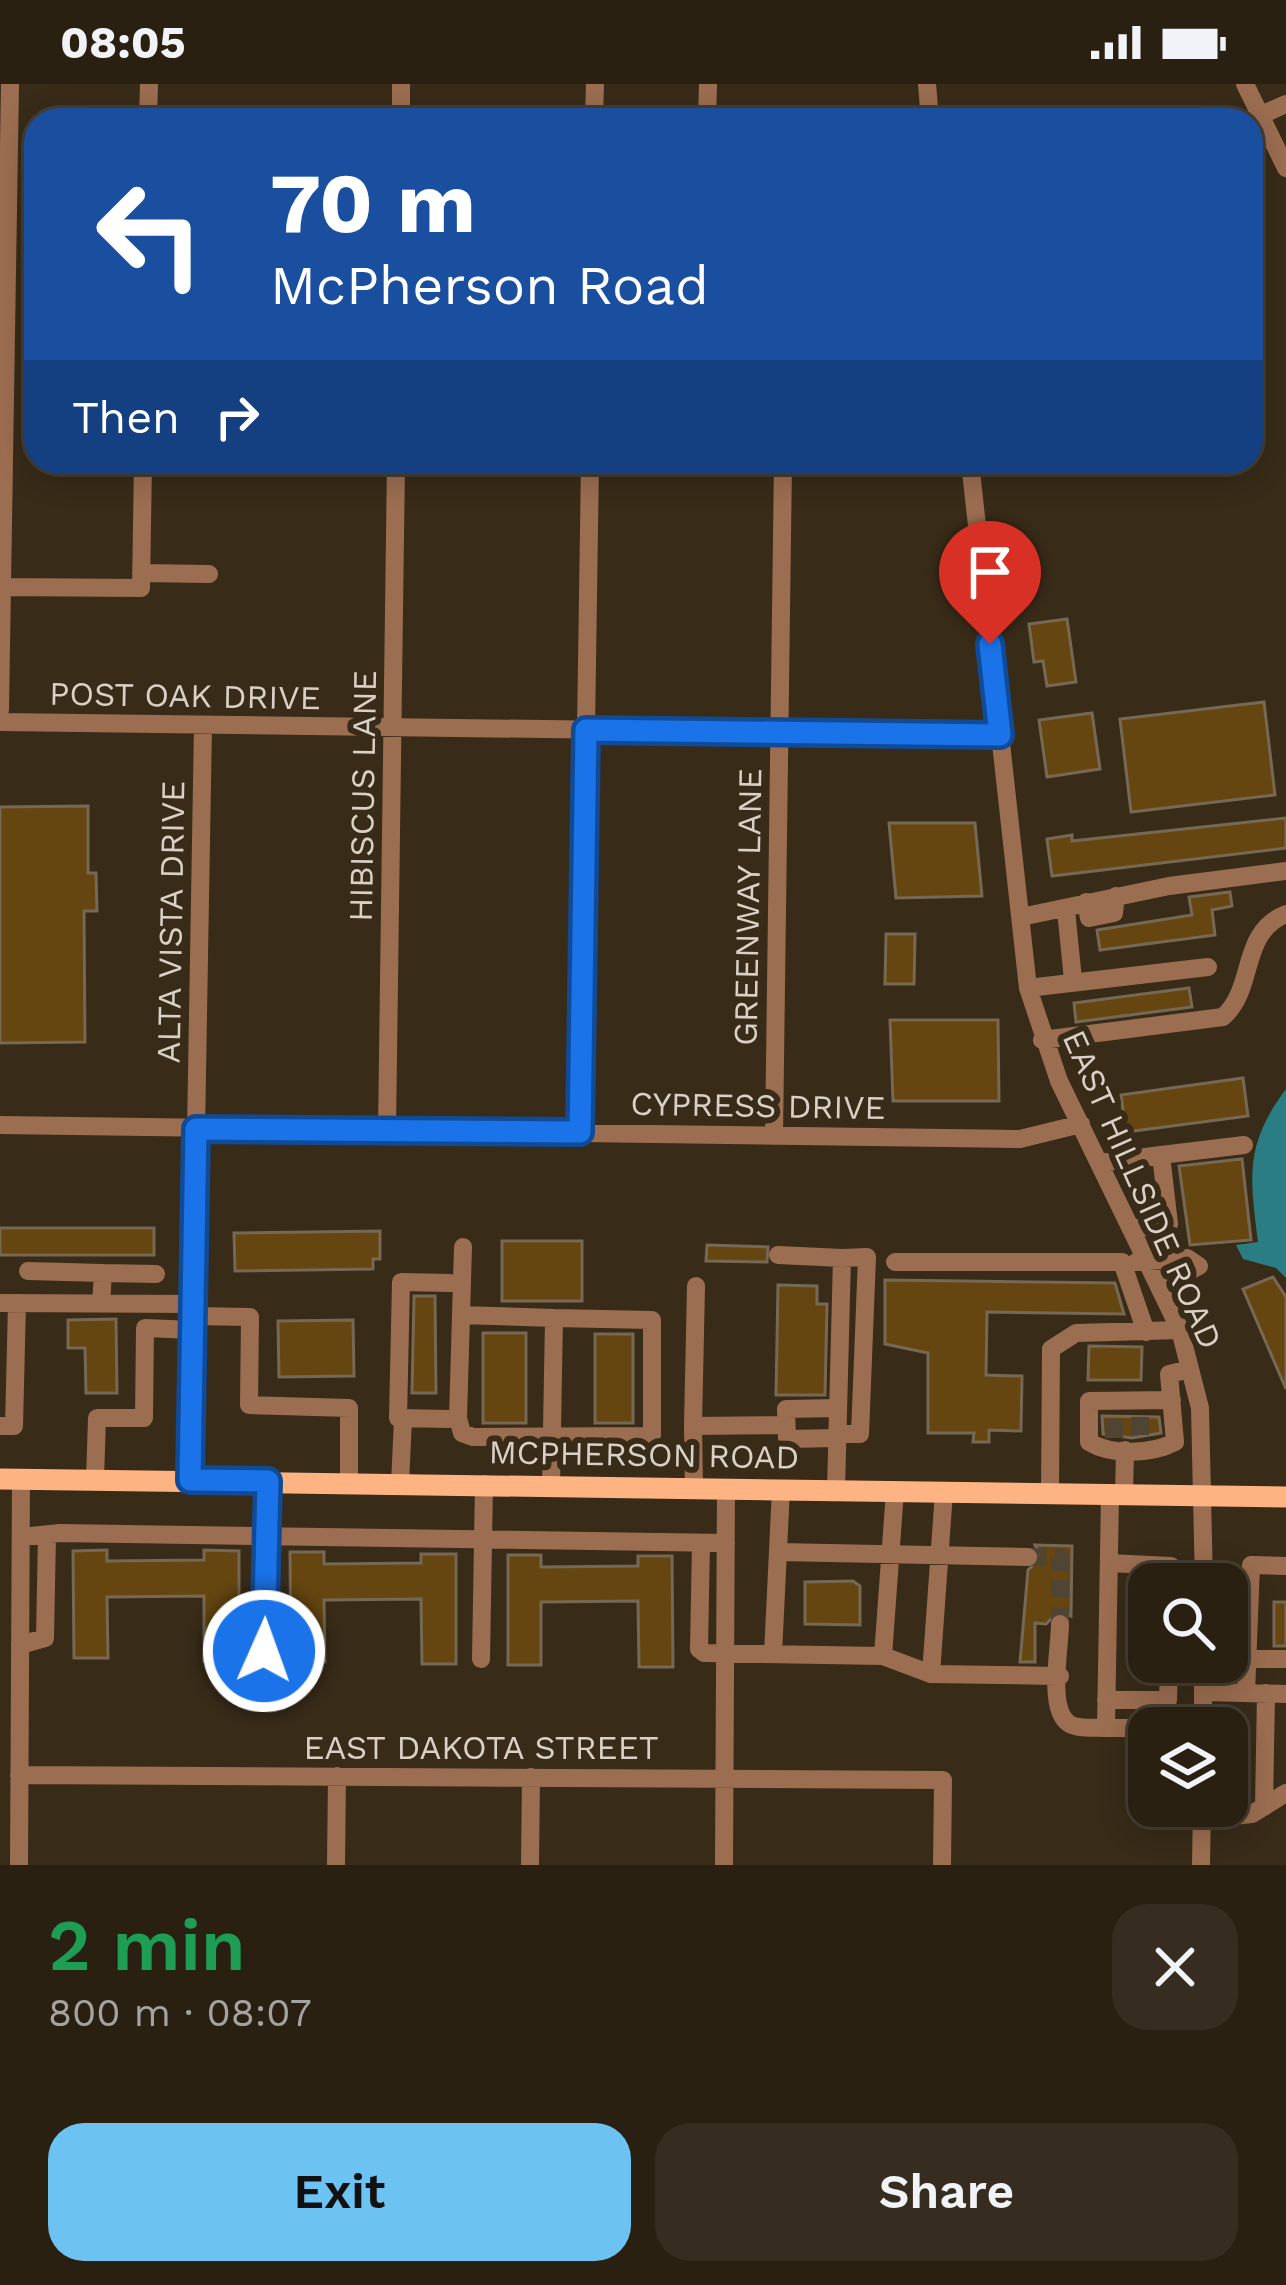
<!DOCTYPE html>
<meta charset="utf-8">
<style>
:root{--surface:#2a2012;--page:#362d20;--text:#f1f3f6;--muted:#a5a39f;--line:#463e32;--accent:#6cc3f2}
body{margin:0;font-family:"Work Sans",sans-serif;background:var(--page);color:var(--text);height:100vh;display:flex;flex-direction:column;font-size:45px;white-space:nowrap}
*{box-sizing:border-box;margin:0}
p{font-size:39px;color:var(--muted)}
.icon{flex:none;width:66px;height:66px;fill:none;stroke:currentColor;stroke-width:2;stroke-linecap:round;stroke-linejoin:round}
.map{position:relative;height:1781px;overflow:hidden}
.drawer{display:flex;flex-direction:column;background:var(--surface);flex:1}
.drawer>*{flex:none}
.guide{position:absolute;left:24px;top:24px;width:1239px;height:366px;border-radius:36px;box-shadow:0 6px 30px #0003,0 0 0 3px var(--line);background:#1a4fa0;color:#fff;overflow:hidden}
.tools{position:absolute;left:1128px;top:1479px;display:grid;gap:24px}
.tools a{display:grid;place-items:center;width:120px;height:120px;border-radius:24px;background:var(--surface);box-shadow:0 6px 30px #0003,0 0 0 3px var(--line);font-size:60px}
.pin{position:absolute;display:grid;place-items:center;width:102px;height:102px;color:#fff;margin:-123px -51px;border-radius:50% 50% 50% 0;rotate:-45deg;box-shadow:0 0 12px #0007}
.pin .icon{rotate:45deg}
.me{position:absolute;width:132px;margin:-66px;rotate:2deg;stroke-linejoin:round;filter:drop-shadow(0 0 9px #0008)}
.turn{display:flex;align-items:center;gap:42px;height:252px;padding:0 48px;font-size:54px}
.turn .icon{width:156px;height:156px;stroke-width:2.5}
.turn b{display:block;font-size:84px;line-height:102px}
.then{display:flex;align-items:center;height:114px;padding:0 48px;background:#0003;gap:24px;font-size:45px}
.round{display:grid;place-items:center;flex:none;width:126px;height:126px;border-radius:36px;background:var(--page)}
.headline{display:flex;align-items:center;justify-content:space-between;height:204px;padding:0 48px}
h1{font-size:72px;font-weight:600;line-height:90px;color:#1e9e55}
.primary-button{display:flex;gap:24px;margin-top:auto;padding:24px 48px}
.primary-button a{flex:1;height:138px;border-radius:36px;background:var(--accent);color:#111;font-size:48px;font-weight:600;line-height:138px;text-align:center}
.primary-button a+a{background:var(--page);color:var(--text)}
.status{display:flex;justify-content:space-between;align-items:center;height:84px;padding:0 60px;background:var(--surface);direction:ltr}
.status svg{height:33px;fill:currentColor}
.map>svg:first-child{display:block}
.water{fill:#2a7e83}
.building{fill:#654610;stroke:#766853;stroke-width:3}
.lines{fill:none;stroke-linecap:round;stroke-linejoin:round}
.minor-tunnel{stroke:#504432;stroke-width:18;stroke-dasharray:18 9;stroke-linecap:butt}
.minor{stroke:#9c6e51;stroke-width:18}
.major{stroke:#feb383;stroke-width:21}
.route-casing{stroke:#114b97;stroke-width:30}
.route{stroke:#1a73e8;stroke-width:21}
.labels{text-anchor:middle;stroke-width:12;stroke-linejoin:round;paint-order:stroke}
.street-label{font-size:33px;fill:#d9d1c6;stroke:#382b18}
</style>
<div class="status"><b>08:05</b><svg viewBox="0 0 49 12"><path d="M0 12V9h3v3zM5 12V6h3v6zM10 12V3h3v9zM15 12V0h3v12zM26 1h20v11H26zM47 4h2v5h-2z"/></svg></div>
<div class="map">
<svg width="1286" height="1781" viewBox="0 0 1286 1781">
<rect width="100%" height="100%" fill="#382b18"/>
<path class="water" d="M1286 1005V1194L1276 1184 1243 1175 1236 1161 1258 1158C1250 1093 1244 1061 1286 1005Z"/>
<path class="building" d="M1067 535 1076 598 1047 602 1043 577 1034 578 1029 540Z
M1264 618 1275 711 1131 728 1120 635Z
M1092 629 1100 685 1047 693 1039 636Z
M88 722V789H96L97 827H84L85 958 0 959V723Z
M1286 734V764L1052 792 1047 755 1072 751V757Z
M889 739H975L982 812 896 814Z
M1230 808 1232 822 1212 826 1215 851 1100 866 1097 846 1192 831 1189 813Z
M886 850H915L914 900H885Z
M1189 904 1192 923 1076 938 1074 919Z
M890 936H998L999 1017H893Z
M1243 994 1248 1032 1126 1048 1121 1011Z
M1242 1075 1251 1156 1190 1161 1179 1082Z
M0 1144H154V1171H0Z
M380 1147V1175H373V1185L235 1187 234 1149Z
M502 1157H582V1217H502Z
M707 1161 768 1163 767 1178 706 1177Z
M1273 1193 1286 1213V1305L1243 1205Z
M885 1196 1115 1199 1124 1230 987 1228 986 1291 1022 1292 1021 1347 989 1346V1358H973L974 1349H928V1269L885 1260Z
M778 1201 817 1202V1220H827L825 1311H776Z
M414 1212H435L436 1309H412Z
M116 1235 117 1309H86L85 1264H68V1236Z
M353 1236 354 1292 279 1293 278 1237Z
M483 1249H526V1339H483Z
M595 1250H633V1339H595Z
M1089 1262 1142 1263 1141 1296H1088Z
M1102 1332 1159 1333 1161 1349 1132 1354 1103 1350Z
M1035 1461 1072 1462 1071 1532 1059 1527 1046 1540 1035 1539V1578H1020L1028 1486 1041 1474Z
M107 1466V1477L204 1476V1466L239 1467V1577H204V1512L107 1513 108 1574H74L73 1467Z
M290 1468H324V1480L421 1479V1470H456V1580H422L421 1515 324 1516 325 1578H291Z
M508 1471H541V1483L638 1482V1472H672L673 1583H639L638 1517 541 1518V1581H508Z
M853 1497 860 1502V1541L805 1540V1498Z
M1274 1518H1286V1562H1274Z"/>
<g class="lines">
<path class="minor-tunnel" d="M1140 1333V1354
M1114 1354V1333
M1028 1473 1060 1474V1540"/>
<path class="minor" d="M927 0 930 36
M1245 0 1286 84
M1252 35 1286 20
M148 36 149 0
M401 36V0
M594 36 595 0
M707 36 708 0
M970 378 1028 904 1059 997 1180 1246 1200 1324 1204 1500
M141 489 209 490
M0 503 141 504 143 378
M0 626 10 0
M0 638 1000 651
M1086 818 1089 834 1114 829 1116 812
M1066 826 1073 896
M1021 833 1169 802 1286 787
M1028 904 1208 883
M1042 956 1223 933C1256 904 1239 849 1286 830
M0 1041 1020 1055 1081 1040
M387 1046 396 378
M580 1048 590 378
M774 1052 783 378
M1100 1079 1161 1071
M1131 1145 1169 1140 1161 1071 1244 1061
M463 1163 458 1334 462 1349 473 1353 652 1352V1236L554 1234 551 1402
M778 1171 842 1174 836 1406
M895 1178H1122L1146 1248
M1136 1178 1187 1174 1199 1182 1160 1202
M28 1187 103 1189 101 1220
M103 1189 156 1190
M0 1219 193 1220
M461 1231 554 1234
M193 1232 250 1233 249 1321 349 1324V1399
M1172 1316 1089 1317V1358C1112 1372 1152 1370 1175 1358L1169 1290 1190 1285
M449 1335 398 1334 401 1198 450 1199
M0 1342H14L17 1219
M693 1342 696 1202
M838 1350H860L867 1173 842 1174
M838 1354 787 1355 786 1325 838 1324
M95 1395 97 1334H144L145 1244 193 1246
M190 1396 203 641
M400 1400 403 1335
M694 1403 693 1342 786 1341
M944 1408 931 1590 1060 1592
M1050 1409 1051 1265 1076 1249 1180 1246
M1110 1410 1106 1644H1149
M1124 1411 1125 1366
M21 1453 60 1449 726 1459
M701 1459 699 1565 704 1569 883 1572 931 1590
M778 1468 1028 1473
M1109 1479 1171 1482V1500
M1060 1540C1060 1563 1048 1622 1067 1638 1075 1646 1095 1643 1106 1644
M20 1561 45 1554 47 1451
M264 1567 268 1397
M773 1570 781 1405
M883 1572 895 1407
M481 1575 484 1400
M1247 1575H1286
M1203 1608 1286 1610
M1246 1609 1251 1481 1286 1482
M1106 1616H1168L1169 1578
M1203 1644V1578
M19 1691 943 1696 942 1781
M1264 1723 1266 1609
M1202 1735 1252 1730 1286 1709
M19 1781 21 1395
M336 1781 337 1692
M530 1781 531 1693
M724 1781 726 1404
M1201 1781 1202 1722"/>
<path class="major" d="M0 1395 1286 1413"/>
</g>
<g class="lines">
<g class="route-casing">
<path id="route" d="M264 1567 268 1397 190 1396 196 1045 580 1048 586 646 1000 651 990 560"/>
</g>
<use href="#route" class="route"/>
</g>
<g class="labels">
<g class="street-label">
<text transform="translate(185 611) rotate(1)" y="12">POST OAK DRIVE</text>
<text transform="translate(362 712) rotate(-89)" y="12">HIBISCUS LANE</text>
<text transform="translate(747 823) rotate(-89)" y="12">GREENWAY LANE</text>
<text transform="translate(170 838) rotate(-89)" y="12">ALTA VISTA DRIVE</text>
<text transform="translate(758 1021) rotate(1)" y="12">CYPRESS DRIVE</text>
<text transform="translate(1143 1105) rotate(66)" y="12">EAST HILLSIDE ROAD</text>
<text transform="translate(644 1370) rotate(1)" y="12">MCPHERSON ROAD</text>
<text x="481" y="1675">EAST DAKOTA STREET</text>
</g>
</g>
</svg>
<div class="tools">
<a><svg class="icon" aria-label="search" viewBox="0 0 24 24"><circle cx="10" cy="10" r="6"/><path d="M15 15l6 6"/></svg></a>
<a><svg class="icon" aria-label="layers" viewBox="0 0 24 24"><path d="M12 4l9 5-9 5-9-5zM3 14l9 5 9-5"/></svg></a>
</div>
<div class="pin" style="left:990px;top:560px;background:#d93025"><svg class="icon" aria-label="arrive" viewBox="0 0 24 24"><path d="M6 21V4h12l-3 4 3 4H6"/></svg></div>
<svg class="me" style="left:264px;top:1567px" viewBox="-20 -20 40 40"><circle r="17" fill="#1a73e8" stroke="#fff" stroke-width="3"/><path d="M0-11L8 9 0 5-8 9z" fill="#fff"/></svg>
<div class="guide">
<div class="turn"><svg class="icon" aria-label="left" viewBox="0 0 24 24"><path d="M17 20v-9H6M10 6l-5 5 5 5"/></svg><div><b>70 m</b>McPherson Road</div></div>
<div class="then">Then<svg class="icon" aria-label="right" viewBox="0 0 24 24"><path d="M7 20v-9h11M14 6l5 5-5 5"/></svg></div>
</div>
</div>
<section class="drawer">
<div class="headline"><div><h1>2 min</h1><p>800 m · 08:07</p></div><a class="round"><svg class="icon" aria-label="close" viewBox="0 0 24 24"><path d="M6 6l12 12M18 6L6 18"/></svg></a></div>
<div class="primary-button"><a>Exit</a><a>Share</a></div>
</section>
